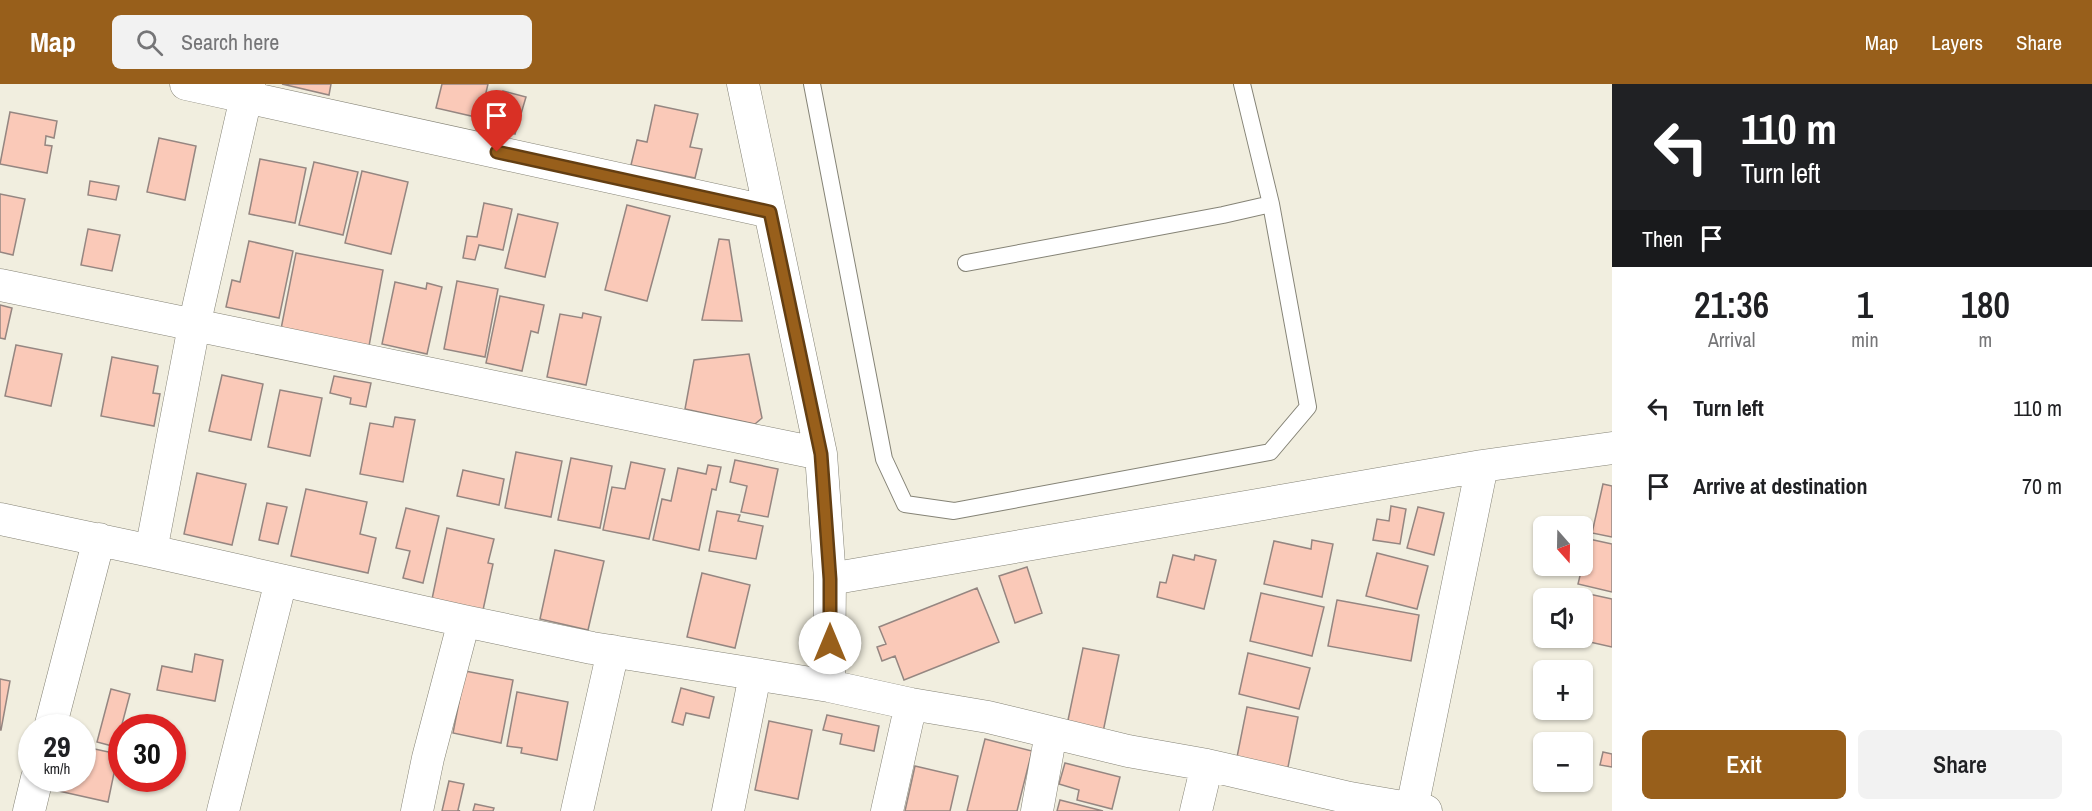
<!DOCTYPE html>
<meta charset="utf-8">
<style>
:root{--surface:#fff;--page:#f2f2f2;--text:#202124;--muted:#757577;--accent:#985f1b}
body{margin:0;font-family:"Archivo Narrow",sans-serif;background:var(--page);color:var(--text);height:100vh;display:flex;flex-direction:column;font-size:22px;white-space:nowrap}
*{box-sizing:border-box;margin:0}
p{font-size:20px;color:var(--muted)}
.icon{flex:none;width:33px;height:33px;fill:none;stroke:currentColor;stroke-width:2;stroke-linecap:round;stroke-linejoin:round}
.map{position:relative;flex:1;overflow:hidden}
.sheet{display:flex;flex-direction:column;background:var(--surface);width:480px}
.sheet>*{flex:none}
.banner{background:#202124;color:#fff;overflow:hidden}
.needle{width:39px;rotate:160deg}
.controls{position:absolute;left:1533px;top:432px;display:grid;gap:12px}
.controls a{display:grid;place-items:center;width:60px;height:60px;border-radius:9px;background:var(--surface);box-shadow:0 2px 4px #0004;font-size:30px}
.speed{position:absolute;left:18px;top:630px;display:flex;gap:12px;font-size:30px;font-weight:700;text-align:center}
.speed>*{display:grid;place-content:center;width:78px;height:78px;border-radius:50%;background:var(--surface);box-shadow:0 2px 4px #0004;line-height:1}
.speed small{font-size:15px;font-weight:400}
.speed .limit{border:9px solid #d22;background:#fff;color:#111}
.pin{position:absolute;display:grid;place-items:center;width:51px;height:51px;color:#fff;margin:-62px -26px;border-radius:50% 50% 50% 0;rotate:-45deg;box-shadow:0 0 6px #0007}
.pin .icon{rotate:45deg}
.me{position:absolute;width:66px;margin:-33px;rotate:0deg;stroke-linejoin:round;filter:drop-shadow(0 0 4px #0008)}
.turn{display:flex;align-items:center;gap:21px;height:126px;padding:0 30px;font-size:27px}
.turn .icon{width:78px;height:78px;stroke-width:2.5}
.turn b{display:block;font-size:42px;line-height:51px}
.then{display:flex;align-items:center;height:57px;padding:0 30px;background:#0003;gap:12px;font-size:22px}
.eta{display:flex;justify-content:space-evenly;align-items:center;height:102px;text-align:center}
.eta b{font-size:36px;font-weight:600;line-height:42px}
.button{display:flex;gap:12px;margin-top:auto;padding:12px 30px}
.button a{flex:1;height:69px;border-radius:9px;background:var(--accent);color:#fff;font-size:24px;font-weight:600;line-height:69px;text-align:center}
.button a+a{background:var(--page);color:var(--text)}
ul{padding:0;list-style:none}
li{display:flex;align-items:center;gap:18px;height:78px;padding:0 30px}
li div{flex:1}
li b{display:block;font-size:22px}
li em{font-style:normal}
header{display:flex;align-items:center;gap:36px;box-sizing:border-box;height:84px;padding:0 30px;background:var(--accent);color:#fff}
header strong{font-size:28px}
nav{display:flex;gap:33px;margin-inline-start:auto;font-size:21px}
.search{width:420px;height:54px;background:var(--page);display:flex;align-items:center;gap:15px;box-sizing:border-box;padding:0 21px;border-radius:9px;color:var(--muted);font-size:22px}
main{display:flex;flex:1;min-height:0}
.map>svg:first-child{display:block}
.building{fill:#fac9b8;stroke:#958681;stroke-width:1.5}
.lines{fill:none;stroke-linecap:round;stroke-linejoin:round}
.service-casing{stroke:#858376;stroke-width:18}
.minor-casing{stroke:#858376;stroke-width:33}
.service{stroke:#fff;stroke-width:16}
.minor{stroke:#fff;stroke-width:32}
.route-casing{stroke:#633e12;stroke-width:15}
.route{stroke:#985f1b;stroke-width:10}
</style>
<header>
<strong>Map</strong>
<div class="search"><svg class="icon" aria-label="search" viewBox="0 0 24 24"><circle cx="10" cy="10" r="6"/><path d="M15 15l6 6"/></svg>Search here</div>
<nav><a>Map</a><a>Layers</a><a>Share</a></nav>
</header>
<main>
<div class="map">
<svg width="1612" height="727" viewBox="0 0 1612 727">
<rect width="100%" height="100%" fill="#f1eedf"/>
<path class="building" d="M282 0H331L329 11Z
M442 0H488L480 34 436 24Z
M503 7 526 13 515 50 492 43Z
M655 21 698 30 690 63 702 65 695 94 631 81 637 56 647 58Z
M10 28 57 37 54 54 46 52 45 61 52 62 47 89 0 80Z
M159 54 196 62 185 116 147 108Z
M260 75 306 84 295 139 249 130Z
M314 78 358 88 343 151 299 141Z
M362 87 408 98 391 170 345 159Z
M90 97 119 102 116 116 88 111Z
M0 110 25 115 13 171 0 168Z
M484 119 512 125 503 166 479 161 475 176 463 174 467 152 477 153Z
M627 121 670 132 647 217 605 206Z
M518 130 558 139 545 193 505 184Z
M88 145 120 151 112 187 81 181Z
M719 155 729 156 742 237 702 236Z
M249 157 293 167 279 234 226 223 232 196 240 198Z
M296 169 383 186 369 262 281 245Z
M457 197 498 205 485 273 444 265Z
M395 198 426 205 427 199 442 203 427 270 382 260Z
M500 212 544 221 538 249 531 247 522 287 486 279Z
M0 221 12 224 5 255 0 254Z
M583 229 601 233 586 301 547 293 560 230 582 234Z
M16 261 62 270 51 322 5 312Z
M749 270 762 334 755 340 685 325 694 276Z
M112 273 158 282 153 309 160 310 154 342 101 332Z
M222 291 263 300 251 356 209 347Z
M334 292 371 299 366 323 350 320 351 314 330 309Z
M280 306 322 314 310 372 268 363Z
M395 333 415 336 403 398 360 390 370 339 393 343Z
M516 368 562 377 551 433 505 424Z
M571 374 612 382 600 444 558 436Z
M735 376 778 385 768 433 741 428 747 402 730 398Z
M631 378 665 385 649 455 603 446 612 403 625 405Z
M708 381 721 383 716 406 712 405 699 466 653 456 662 415 671 417 678 384 706 390Z
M463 386 504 395 499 421 457 412Z
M197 389 246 400 232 461 184 450Z
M1603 400 1612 402V453L1592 449Z
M306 405 367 418 360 450 376 454 368 489 291 472Z
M267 419 287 423 278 460 259 456Z
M1391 422 1406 425 1400 460 1373 456 1377 435 1389 437Z
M1418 423 1444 429 1434 471 1407 464Z
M406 424 439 432 423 499 403 494 410 467 396 464Z
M717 427 740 431 738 437 763 442 756 475 709 467Z
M447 444 494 455 488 479 493 480 483 526 432 515Z
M1589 455 1612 460V508L1578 500Z
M1312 456 1333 460 1322 513 1264 500 1274 457 1311 465Z
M555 466 604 477 588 546 540 535Z
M1377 469 1428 482 1417 525 1366 512Z
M1173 471 1194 476 1195 471 1216 476 1204 525 1157 513 1160 498 1166 499Z
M1027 483 1042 529 1015 539 999 492Z
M702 489 750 501 735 564 687 553Z
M977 504 999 558 904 596 895 572 882 577 877 563 886 560 879 543Z
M1566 505 1612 515V563L1572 554H1582V514H1564Z
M1261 509 1324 523 1312 572 1250 557Z
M1337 516 1419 531 1411 577 1328 562Z
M1083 564 1119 571 1103 648 1067 641Z
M1248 569 1310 584 1299 625 1239 610Z
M195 570 223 576 215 617 157 606 162 582 192 588Z
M465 587 513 596 501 659 453 649Z
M0 595 10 597 1 646H0Z
M681 604 714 613 709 634 686 629 683 641 672 638Z
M111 605 130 610 116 663 97 658Z
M517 608 568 618 557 676 521 669 522 664 507 662Z
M1247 623 1298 633 1286 693 1235 683Z
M827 631 879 642 874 667 840 660 842 650 823 646Z
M769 637 812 646 798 715 755 706Z
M985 655 1032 667 1017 727H967Z
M90 664 118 670 108 718 45 704 47 694H82V668L89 669Z
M1603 668 1612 670V683L1600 681Z
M1065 679 1120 693 1112 725 1077 716 1079 706 1059 700Z
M915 682 958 692 950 727H905Z
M449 697 464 700 458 726 460 727H442Z
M1060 716 1103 727H1057Z
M475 720 494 724 493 727H473Z"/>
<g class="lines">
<g class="service-casing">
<path id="service" d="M812 0 884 375 905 420 954 427 1270 368 1308 323 1271 120 1242 0
M966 179 1223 131 1271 120"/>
</g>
<g class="minor-casing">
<path id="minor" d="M186 0 770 128
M743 0 821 370 830 495 829 602
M0 201 821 370
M0 435 151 467 464 537 592 564 829 602 911 620 988 633 1128 667 1207 681 1350 714 1426 727
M151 467 194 242 249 0
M830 495 1482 382 1612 364
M50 644 99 455
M1412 724 1482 382
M29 727 37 694
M223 727 281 497
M417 727 428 674 464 537
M577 727 613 567
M728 727 755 591
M887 727 911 620
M1037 727 1051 649
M1196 727 1207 681"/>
</g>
<use href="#service" class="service"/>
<use href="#minor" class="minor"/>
</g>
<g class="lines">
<g class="route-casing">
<path id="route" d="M497 68 770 128 821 370 830 495V559"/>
</g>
<use href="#route" class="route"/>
</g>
</svg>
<div class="controls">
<a><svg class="needle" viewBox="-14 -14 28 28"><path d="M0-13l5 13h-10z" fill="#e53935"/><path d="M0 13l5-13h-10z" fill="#757577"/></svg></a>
<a><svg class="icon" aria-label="sound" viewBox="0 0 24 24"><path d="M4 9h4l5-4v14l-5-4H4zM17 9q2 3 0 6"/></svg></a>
<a>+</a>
<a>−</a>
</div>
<div class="speed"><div>29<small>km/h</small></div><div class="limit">30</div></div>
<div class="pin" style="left:497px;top:68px;background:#d93025"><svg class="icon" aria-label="arrive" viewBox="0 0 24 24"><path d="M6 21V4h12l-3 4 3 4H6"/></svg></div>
<svg class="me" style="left:830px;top:559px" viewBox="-20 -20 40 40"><circle r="19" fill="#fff"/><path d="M0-13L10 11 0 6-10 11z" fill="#985f1b"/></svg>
</div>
<section class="sheet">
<div class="banner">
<div class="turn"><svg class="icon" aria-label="left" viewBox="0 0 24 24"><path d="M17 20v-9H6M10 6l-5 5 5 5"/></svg><div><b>110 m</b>Turn left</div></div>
<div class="then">Then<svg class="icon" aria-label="arrive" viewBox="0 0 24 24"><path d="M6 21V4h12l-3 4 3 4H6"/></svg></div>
</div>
<div class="eta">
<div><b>21:36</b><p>Arrival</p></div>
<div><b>1</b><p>min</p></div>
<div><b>180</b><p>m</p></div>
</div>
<ul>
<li><svg class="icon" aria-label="left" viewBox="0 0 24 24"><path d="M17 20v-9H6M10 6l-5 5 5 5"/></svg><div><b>Turn left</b></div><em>110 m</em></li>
<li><svg class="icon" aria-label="arrive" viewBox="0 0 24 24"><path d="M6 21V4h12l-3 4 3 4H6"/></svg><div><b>Arrive at destination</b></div><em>70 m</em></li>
</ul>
<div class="button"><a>Exit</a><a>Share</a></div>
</section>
</main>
